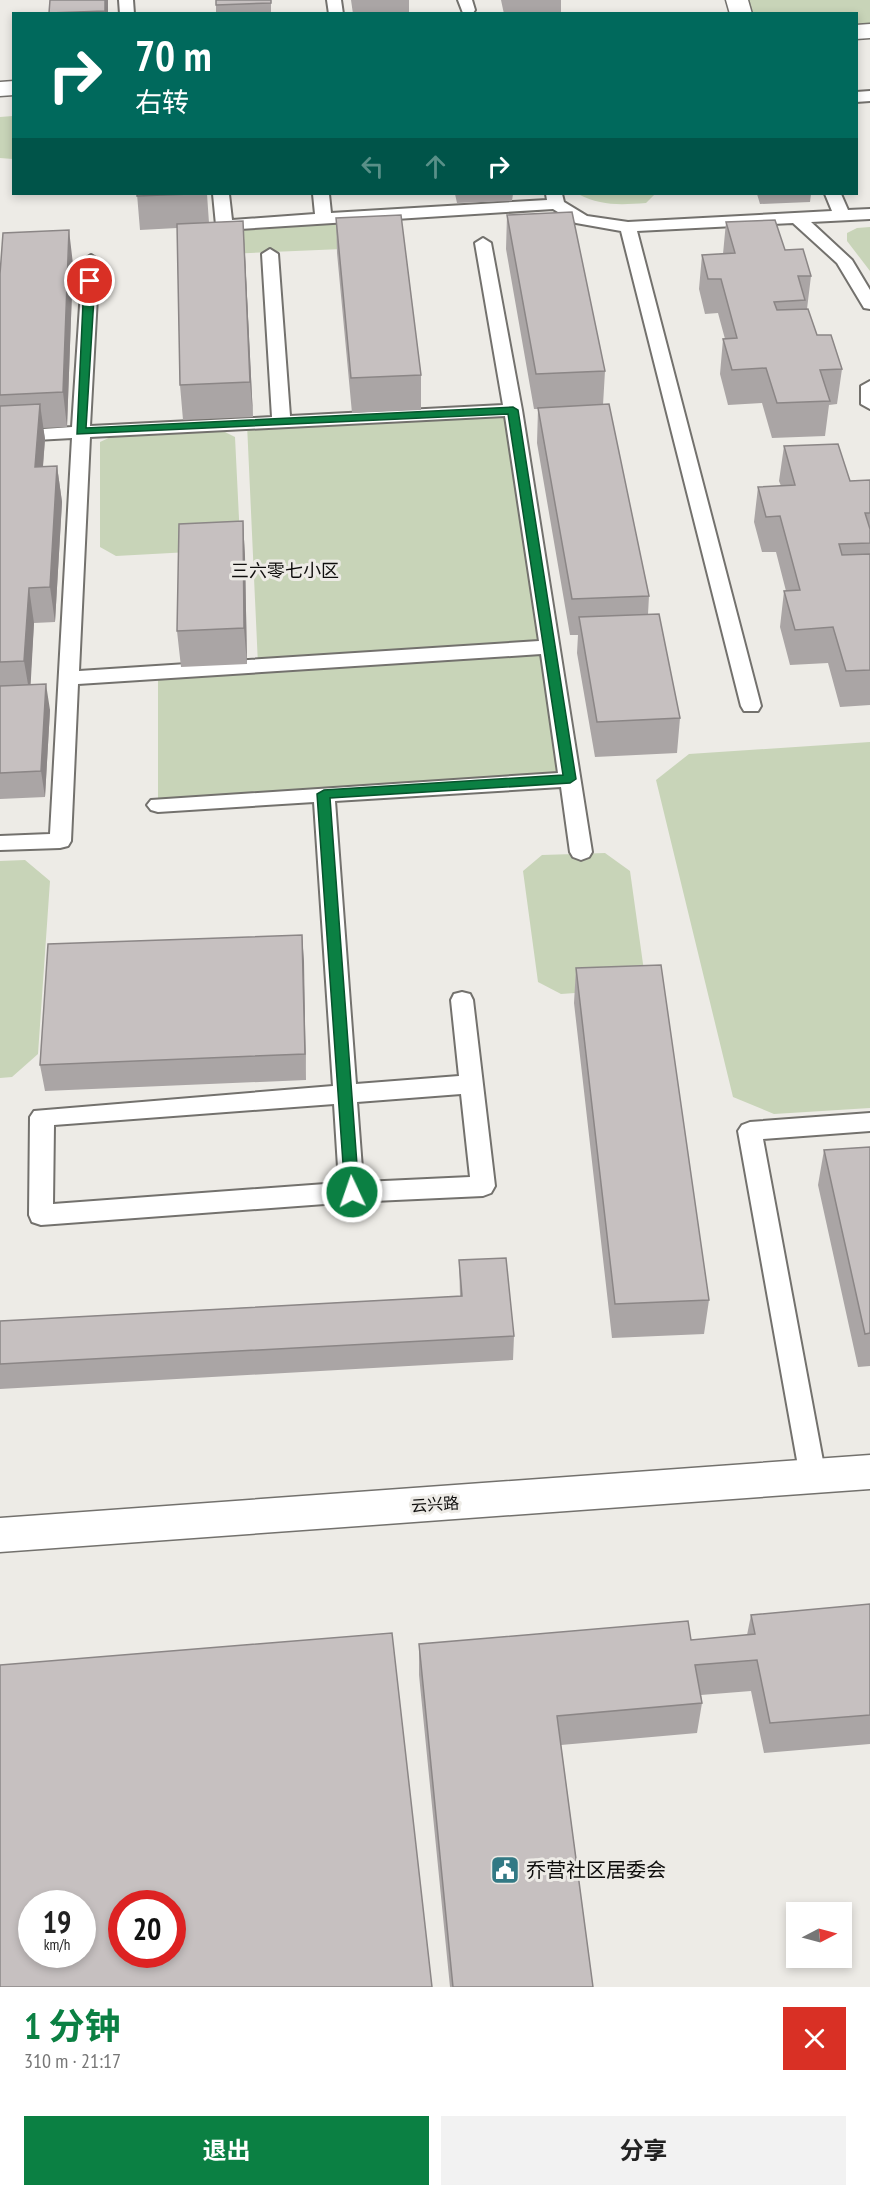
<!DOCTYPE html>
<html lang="zh">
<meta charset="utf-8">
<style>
:root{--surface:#fff;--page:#f2f2f2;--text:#222;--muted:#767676;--accent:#0b8043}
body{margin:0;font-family:"PT Sans Narrow","Noto Sans SC",sans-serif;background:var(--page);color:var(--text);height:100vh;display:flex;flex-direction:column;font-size:22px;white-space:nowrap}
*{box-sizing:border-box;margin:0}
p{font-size:20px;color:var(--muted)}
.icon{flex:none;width:33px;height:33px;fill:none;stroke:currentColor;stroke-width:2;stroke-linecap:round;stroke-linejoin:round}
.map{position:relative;height:1987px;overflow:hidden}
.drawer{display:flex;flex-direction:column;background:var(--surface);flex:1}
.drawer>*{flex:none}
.hud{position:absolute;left:12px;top:12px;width:846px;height:183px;border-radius:0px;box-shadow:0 3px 9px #0003;background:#00695c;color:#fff;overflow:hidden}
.needle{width:39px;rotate:84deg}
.controls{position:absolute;left:786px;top:1902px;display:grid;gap:12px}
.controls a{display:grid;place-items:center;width:66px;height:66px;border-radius:0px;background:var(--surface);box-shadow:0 3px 9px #0003;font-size:30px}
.speed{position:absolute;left:18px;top:1890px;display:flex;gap:12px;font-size:30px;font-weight:700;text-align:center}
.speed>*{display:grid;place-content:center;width:78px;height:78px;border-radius:50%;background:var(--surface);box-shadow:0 3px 9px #0003;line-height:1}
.speed small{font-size:15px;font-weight:400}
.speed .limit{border:9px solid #d22;background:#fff;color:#111}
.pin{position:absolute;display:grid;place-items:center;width:51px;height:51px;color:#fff;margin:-26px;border:3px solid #fff;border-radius:50%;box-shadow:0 2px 6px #0007}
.me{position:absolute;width:66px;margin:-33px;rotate:357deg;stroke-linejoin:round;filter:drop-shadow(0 0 4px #0008)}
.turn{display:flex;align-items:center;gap:21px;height:126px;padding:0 24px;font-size:27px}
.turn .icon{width:78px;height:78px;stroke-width:2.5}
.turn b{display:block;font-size:42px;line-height:51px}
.lanes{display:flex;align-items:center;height:57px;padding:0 24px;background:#0003;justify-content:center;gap:30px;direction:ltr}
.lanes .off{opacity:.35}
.round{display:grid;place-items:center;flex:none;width:63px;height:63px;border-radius:0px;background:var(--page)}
.summary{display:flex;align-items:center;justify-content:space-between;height:102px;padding:0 24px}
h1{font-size:36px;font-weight:700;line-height:45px;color:var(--accent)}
.cta{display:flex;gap:12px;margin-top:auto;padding:12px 24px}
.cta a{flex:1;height:69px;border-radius:0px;background:var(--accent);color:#fff;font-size:24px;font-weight:700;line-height:69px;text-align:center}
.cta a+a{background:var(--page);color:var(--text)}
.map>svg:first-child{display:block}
.green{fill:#c8d4b8}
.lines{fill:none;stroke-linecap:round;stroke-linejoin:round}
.service-casing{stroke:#73716d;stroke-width:4}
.minor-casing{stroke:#73716d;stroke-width:3}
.secondary-casing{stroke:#73716d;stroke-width:3}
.service{fill:#fff;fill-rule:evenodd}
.minor{fill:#fff;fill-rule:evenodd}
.secondary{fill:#fff;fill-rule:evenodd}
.wall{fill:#aaa5a5}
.shaded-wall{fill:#8b8686}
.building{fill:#c6c0c0;stroke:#8b8686;stroke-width:1.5;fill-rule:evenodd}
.route{fill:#0b8043;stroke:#07532c;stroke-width:1.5}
.labels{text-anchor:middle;stroke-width:6;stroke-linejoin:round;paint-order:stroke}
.street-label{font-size:16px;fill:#0f0e0d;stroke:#edebe6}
.neighbourhood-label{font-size:18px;fill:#0f0e0d;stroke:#edebe6}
.near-poi-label{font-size:20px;fill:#0f0e0d;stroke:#edebe6;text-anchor:start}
</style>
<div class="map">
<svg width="870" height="1987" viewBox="0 0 870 1987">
<rect width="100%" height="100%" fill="#edebe6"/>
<path class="green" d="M737 0H870V31L857 32 856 14 741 13Z
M13 116V159L0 158V117Z
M578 194H655L646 203C620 205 601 206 578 194Z
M386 220 389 247 227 254 228 230Z
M870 227V271L847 241V233L857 228Z
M513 410 570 779 158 805V672L258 665 247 424Z
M219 429 235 437 240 539 226 550 116 556 100 547V442L115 435Z
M870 742V1108L774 1114 733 1097 656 780 689 754Z
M605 853 630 871 644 971 632 989 561 994 538 982 523 871 542 855Z
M25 860 50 881 38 1054 12 1077 0 1078V861Z"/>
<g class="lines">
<g class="service-casing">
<path id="service" d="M119 0H133L134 14H120Z
M327 0H341L343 14H329Z
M458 0H472L475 10 473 13H463Z
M870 91V101L856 102V92Z
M213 194H229L232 220 315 214 313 194H329L331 213 547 200 546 194H562L564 202 587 216 628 222 832 211 825 194H841L848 210 870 209V219L811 222 852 260 870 290V309L864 308 837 263 793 223 637 231 761 706 758 711H744L741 706 621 231 576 223 553 209 224 230 216 225Z
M483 238 491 243 522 410 592 852 589 857 581 860 573 857 570 852 561 787 335 801 356 1084 459 1076 451 1000 454 994 462 992 470 994 473 1000 495 1186 491 1193 483 1196 352 1202 41 1225 32 1222 29 1215 30 1117 34 1111 333 1086 314 802 158 812 151 810 147 805 151 800 558 773 541 654 78 684 71 841 68 846 60 848 0 850V836L50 834 72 438 0 442V432L72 427 83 260 91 255 99 260 90 426 272 417 262 254 270 249 278 254 290 416 503 405 475 243ZM505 416 539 641 79 671 90 437ZM461 1094 470 1177 363 1182 357 1102ZM334 1104 339 1183 53 1204 54 1125Z
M870 381V409L861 404V386Z
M870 1113V1131L763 1139 826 1477 822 1485 813 1488 804 1485 800 1477 738 1131 742 1125 750 1122Z"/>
</g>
<g class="minor-casing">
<path id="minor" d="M726 0H748L752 14H730Z
M870 24V38L856 39V25Z
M14 81V95L0 96V82Z"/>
</g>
<g class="secondary-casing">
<path id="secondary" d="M870 1455V1489L0 1552V1518Z"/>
</g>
<use href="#service" class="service"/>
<use href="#minor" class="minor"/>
<use href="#secondary" class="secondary"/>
</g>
<path class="wall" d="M50 0H108V14H49Z
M216 0H271V14H216Z
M351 0H409V14H353Z
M501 0H561V14H504Z
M137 194H207L209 223 245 256 253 417 183 420 180 385 177 228 140 230Z
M455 194H513L512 201 457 203Z
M757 194H811L810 202 760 204Z
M507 215 605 371 603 405 649 596 648 614 680 718 677 753 595 757 577 653 578 635H570L537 443 538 409H534L506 249Z
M336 218 421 375V410L352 413 337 253Z
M726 222 785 250 811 276 807 309 817 335 842 369 837 404 829 405 825 436 772 438 762 403 728 405 720 374 723 339H725L718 313 705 314 699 289 702 255 723 254Z
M73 264 67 427 43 428 45 439 43 467 57 466 62 502 55 622 34 623 30 684 50 710 45 797 0 799V274Z
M784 446 850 481 870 480V705L840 707 828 663 790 665 780 627 784 591H786L776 552H762L754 522 758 487 781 486 779 481Z
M243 521 245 557 247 664 181 667 177 631Z
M302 935 306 1080 45 1091 40 1065Z
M576 968 709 1300 704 1334 612 1338 574 1003Z
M870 1147V1366L858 1367 818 1185 824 1150Z
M459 1260 514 1336 513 1360 0 1389V1321L460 1296Z
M870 1604V1744L764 1753 751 1691 701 1695 702 1703 697 1733 561 1745 593 1987H450L419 1675V1644L691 1640 747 1635 751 1615Z"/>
<path class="shaded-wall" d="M105 0H108V14H105Z
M243 221 245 256 253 417 250 382Z
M69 230 73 264 67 427 63 392Z
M40 404 45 439 40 502 35 467Z
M57 466 62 502 55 622 50 587Z
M243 521 245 557 247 664 244 628Z
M29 588 34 623 30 696 24 661Z
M46 684 50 710 45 797 41 771Z
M302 935 304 961 306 1080 305 1054Z"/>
<path class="building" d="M50 0H105V11L49 13Z
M216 0H271V3L216 5Z
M137 194H191L137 196Z
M572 212 605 371 536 374 507 215Z
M401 215 421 375 351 378 336 218Z
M775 220 785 250 803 249 811 276H798L805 300 774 302 777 310 808 309 817 335H831L842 369 820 370 830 401 777 403 766 368 732 370 723 339 737 338 721 279H708L702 255 735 253 726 222Z
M243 221 250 382 180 385 177 224Z
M69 230 63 392 0 395V274L3 233Z
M40 404 35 467 57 466 50 587 29 588 24 661 0 662V406Z
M609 404 649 596 572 599 538 408Z
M838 444 850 481 870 480V513H865L870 529V543L839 544 842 555 870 554V670L846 671 833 627 795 630 784 591 800 590 780 516 766 517 758 487 795 485 784 446Z
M243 521 244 628 177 631 179 524Z
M659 614 680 718 597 722 579 617Z
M46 684 41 771 0 773V686Z
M302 935 305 1054 40 1065 48 944Z
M661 965 709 1300 615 1304 576 968Z
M870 1147V1333L865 1334 824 1150Z
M506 1258 514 1336 0 1364V1321L462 1296 459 1260Z
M870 1604V1715L770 1723 757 1660 695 1665 702 1703 557 1716 593 1987H453L419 1644 688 1621 691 1640 755 1634 751 1615Z
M392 1633 432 1987H0V1665ZM32 1904H82V1954H32ZM122 1904H172V1954H122Z"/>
<path class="route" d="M90 278 95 281 86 428 513 407 518 410 576 779 570 783 330 798 359 1192 352 1198 345 1192 317 794 324 790 563 775 508 414 77 434 84 281Z"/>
<defs>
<g id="civic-square" transform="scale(1.5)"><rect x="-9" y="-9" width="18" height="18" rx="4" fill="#327984" stroke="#edebe6"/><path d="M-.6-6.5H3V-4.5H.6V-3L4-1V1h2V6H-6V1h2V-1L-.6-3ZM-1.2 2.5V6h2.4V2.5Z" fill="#fff"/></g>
</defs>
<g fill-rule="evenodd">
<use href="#civic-square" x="505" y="1870"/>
</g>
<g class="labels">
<g class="street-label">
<text transform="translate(435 1504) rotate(-4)" y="6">云兴路</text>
</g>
<g class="neighbourhood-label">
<text x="285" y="577">三六零七小区</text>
</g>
<g class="near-poi-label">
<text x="526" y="1877">乔营社区居委会</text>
</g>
</g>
</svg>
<div class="controls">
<a><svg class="needle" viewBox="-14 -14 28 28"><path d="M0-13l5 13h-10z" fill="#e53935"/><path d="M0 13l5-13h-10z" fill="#767676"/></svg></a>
</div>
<div class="speed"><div>19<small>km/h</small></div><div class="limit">20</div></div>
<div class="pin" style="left:90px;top:281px;background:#d93025"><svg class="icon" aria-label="arrive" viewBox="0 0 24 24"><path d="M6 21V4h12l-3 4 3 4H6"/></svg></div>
<svg class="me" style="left:352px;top:1192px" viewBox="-20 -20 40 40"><circle r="17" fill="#0b8043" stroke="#fff" stroke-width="3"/><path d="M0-11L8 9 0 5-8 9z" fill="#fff"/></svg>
<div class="hud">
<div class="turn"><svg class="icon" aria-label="right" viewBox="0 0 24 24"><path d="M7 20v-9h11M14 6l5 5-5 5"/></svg><div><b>70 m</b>右转</div></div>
<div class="lanes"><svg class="icon off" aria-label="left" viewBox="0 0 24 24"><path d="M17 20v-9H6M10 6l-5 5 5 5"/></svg><svg class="icon off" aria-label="ahead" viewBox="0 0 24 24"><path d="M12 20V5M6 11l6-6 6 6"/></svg><svg class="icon" aria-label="right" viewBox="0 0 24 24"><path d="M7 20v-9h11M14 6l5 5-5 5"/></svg></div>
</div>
</div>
<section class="drawer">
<div class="summary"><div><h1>1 分钟</h1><p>310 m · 21:17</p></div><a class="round" style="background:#d93025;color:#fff"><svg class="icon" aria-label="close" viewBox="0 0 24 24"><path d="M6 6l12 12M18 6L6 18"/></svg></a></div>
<div class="cta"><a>退出</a><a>分享</a></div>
</section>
